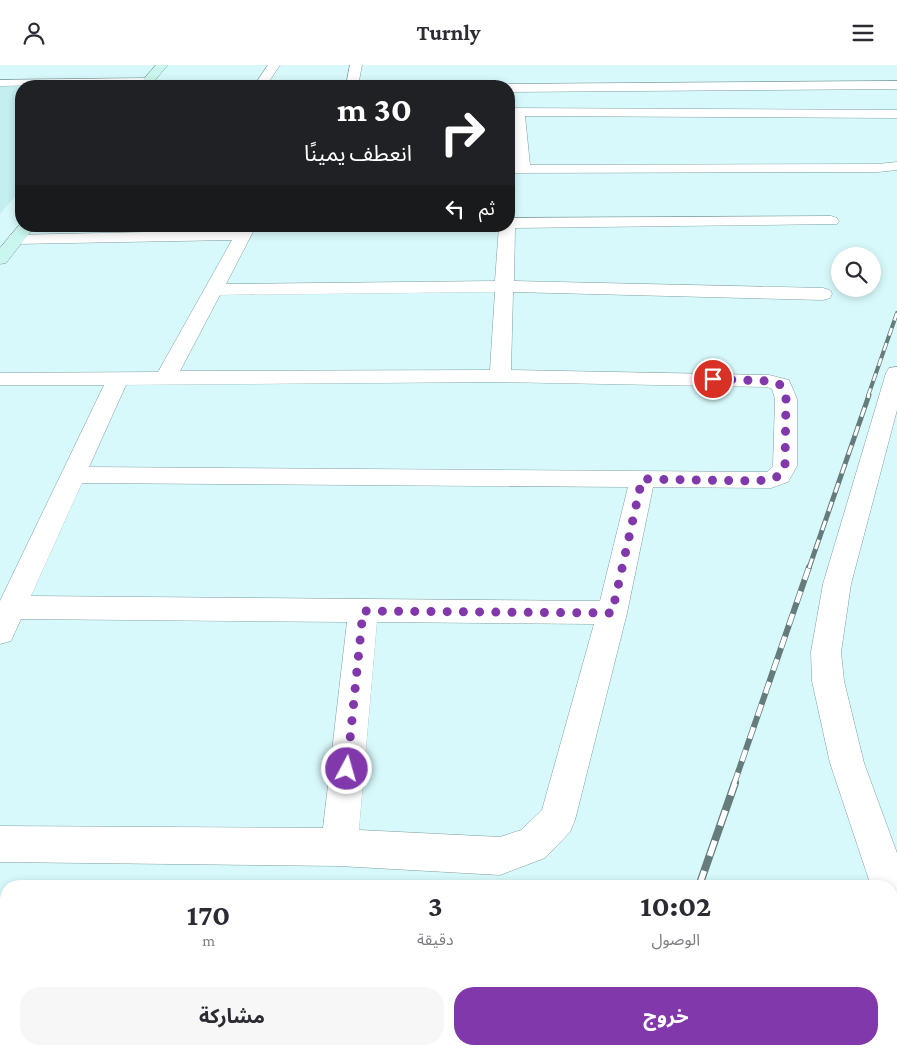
<!DOCTYPE html>
<html lang="ar">
<meta charset="utf-8">
<style>
:root{--surface:#fff;--page:#f7f7f7;--text:#2b2b33;--muted:#7c7c81;--accent:#8038aa}
body{margin:0;font-family:"Crimson Pro","Noto Sans Arabic",serif;background:var(--page);color:var(--text);direction:rtl;height:100vh;display:flex;flex-direction:column;font-size:19px;white-space:nowrap}
*{box-sizing:border-box;margin:0}
p{font-size:16px;color:var(--muted)}
.icon{flex:none;width:28px;height:28px;fill:none;stroke:currentColor;stroke-width:2;stroke-linecap:round;stroke-linejoin:round}
.map{position:relative;flex:1;overflow:hidden;direction:ltr}
.sheet{position:absolute;left:0px;top:815px;width:898px;height:175px;display:flex;flex-direction:column;background:var(--surface);border-radius:20px 20px 0 0;box-shadow:0 2px 8px #0003;direction:rtl}
.sheet>*{flex:none}
.hud{position:absolute;left:15px;top:15px;width:500px;height:152px;border-radius:20px;box-shadow:0 2px 8px #0003;direction:rtl;background:#202124;color:#fff;overflow:hidden}
.controls{position:absolute;left:831px;top:182px;display:grid;gap:10px}
.controls a{display:grid;place-items:center;width:50px;height:50px;border-radius:50%;background:var(--surface);box-shadow:0 2px 8px #0003;font-size:25px}
.pin{position:absolute;display:grid;place-items:center;width:42px;height:42px;color:#fff;margin:-21px;border:2px solid #fff;border-radius:50%;box-shadow:0 1px 5px #0007}
.me{position:absolute;width:55px;margin:-28px;rotate:6deg;stroke-linejoin:round;filter:drop-shadow(0 0 4px #0008)}
.turn{display:flex;align-items:center;gap:18px;height:105px;padding:0 20px;font-size:22px}
.turn .icon{width:65px;height:65px;stroke-width:2.5}
.turn b{display:block;font-size:35px;line-height:42px}
.then{display:flex;align-items:center;height:48px;padding:0 20px;background:#0003;gap:10px;font-size:19px}
.eta{display:flex;justify-content:space-evenly;align-items:center;height:85px;text-align:center}
.eta b{font-size:30px;font-weight:700;line-height:35px}
.button{display:flex;gap:10px;margin-top:auto;padding:10px 20px}
.button a{flex:1;height:58px;border-radius:20px;background:var(--accent);color:#fff;font-size:20px;font-weight:700;line-height:58px;text-align:center}
.button a+a{background:var(--page);color:var(--text)}
header{display:flex;justify-content:space-between;align-items:center;height:65px;padding:0 20px;background:var(--surface);font-size:22px;font-weight:700}
.map>svg:first-child{display:block}
.built{fill:#c4eef0}
.lines{fill:none;stroke-linecap:round;stroke-linejoin:round}
.street-casing{stroke:#7f9e9f;stroke-width:1}
.secondary-casing{stroke:#7f9e9f;stroke-width:1}
.street{fill:#fff;fill-rule:evenodd}
.secondary{fill:#c9f6ee;fill-rule:evenodd}
.rail-far3-casing{stroke:#667b7b;stroke-width:4}
.rail-far2-casing{stroke:#667b7b;stroke-width:5}
.rail-far1-casing{stroke:#667b7b;stroke-width:6}
.rail-casing{stroke:#667b7b;stroke-width:8}
.rail-far3{stroke:#fff;stroke-width:2.5;stroke-dasharray:8;stroke-linecap:butt}
.rail-far2{stroke:#fff;stroke-width:3;stroke-dasharray:10;stroke-linecap:butt}
.rail-far1{stroke:#fff;stroke-width:4.5;stroke-dasharray:12;stroke-linecap:butt}
.rail{stroke:#fff;stroke-width:5.5;stroke-dasharray:16;stroke-linecap:butt}
.route{stroke:#8038aa;stroke-width:9;stroke-dasharray:0 16.2}
</style>
<header><svg class="icon" aria-label="menu" viewBox="0 0 24 24"><path d="M4 6h16M4 12h16M4 18h16"/></svg>Turnly<svg class="icon" aria-label="person" viewBox="0 0 24 24"><circle cx="12" cy="8" r="4"/><path d="M4 21q1-7 8-7t8 7"/></svg></header>
<div class="map">
<svg width="897" height="990" viewBox="0 0 897 990">
<rect width="100%" height="100%" fill="#d8f9fb"/>
<path class="built" d="M0 22H21V125L0 149Z
M0 935H6V984H597L595 990H0Z"/>
<g class="lines">
<g class="street-casing">
<path id="street" d="M268 0H280L266 21H254Z
M350 0H362L358 21H346Z
M148 13 152 14 154 16 152 18 0 21V15Z
M897 16V24L509 27V21H504L509 19Z
M509 43 897 45V53L525 51 530 100 878 99 897 97V105L878 107 509 108V100H515L512 51H509Z
M831 151 837 153 839 156 837 159 515 163 514 216 823 223 830 225 832 229 830 233 823 235 513 227 511 305 769 310 789 315 797 334V401L788 417 771 423 653 422 627 548 575 755 570 767 545 793 500 810 339 801 0 797V761L323 763 347 557 21 554 11 576 0 579V536L104 320H0V308L158 307 232 175 16 179 10 178 8 174 10 170 238 165 240 161H256L226 219 495 216 499 161H509V153ZM495 227 490 305 180 306 220 230ZM500 317 767 322 772 324 775 334 773 401 767 407 89 402 126 320ZM82 418 628 422 600 536 31 531ZM377 557 594 559 542 745 521 765 500 772 359 765Z
M897 302V345L851 519 841 587 844 616 864 698 897 788V837L891 840V821H871L830 698 812 616 811 587 823 519 886 308 889 303Z"/>
</g>
<g class="secondary-casing">
<path id="secondary" d="M156 0H168L150 21H138Z
M21 158V161H35L6 198 0 199V183Z"/>
</g>
<use href="#street" class="street"/>
<use href="#secondary" class="secondary"/>
<g class="rail-far3-casing">
<path id="rail-far3" d="M868 331 897 248"/>
</g>
<g class="rail-far2-casing">
<path id="rail-far2" d="M809 503 869 330"/>
</g>
<g class="rail-far1-casing">
<path id="rail-far1" d="M734 719 809 502"/>
</g>
<g class="rail-casing">
<path id="rail" d="M699 821 735 718
M641 990 643 984"/>
</g>
<use href="#rail-far3" class="rail-far3"/>
<use href="#rail-far2" class="rail-far2"/>
<use href="#rail-far1" class="rail-far1"/>
<use href="#rail" class="rail"/>
</g>
<g class="lines">
<path class="route" d="M347 704 363 546 612 548 642 414 757 416 771 414 779 411 785 400 786 334 781 320 769 316 713 314"/>
</g>
</svg>
<div class="controls">
<a><svg class="icon" aria-label="search" viewBox="0 0 24 24"><circle cx="10" cy="10" r="6"/><path d="M15 15l6 6"/></svg></a>
</div>
<div class="pin" style="left:713px;top:314px;background:#d93025"><svg class="icon" aria-label="arrive" viewBox="0 0 24 24"><path d="M6 21V4h12l-3 4 3 4H6"/></svg></div>
<svg class="me" style="left:347px;top:704px" viewBox="-20 -20 40 40"><circle r="17" fill="#8038aa" stroke="#fff" stroke-width="3"/><path d="M0-11L8 9 0 5-8 9z" fill="#fff"/></svg>
<div class="hud">
<div class="turn"><svg class="icon" aria-label="right" viewBox="0 0 24 24"><path d="M7 20v-9h11M14 6l5 5-5 5"/></svg><div><b>30 m</b>انعطف يمينًا</div></div>
<div class="then">ثم<svg class="icon" aria-label="left" viewBox="0 0 24 24"><path d="M17 20v-9H6M10 6l-5 5 5 5"/></svg></div>
</div>
<section class="sheet">
<div class="eta">
<div><b>10:02</b><p>الوصول</p></div>
<div><b>3</b><p>دقيقة</p></div>
<div><b>170</b><p>m</p></div>
</div>
<div class="button"><a>خروج</a><a>مشاركة</a></div>
</section>
</div>
